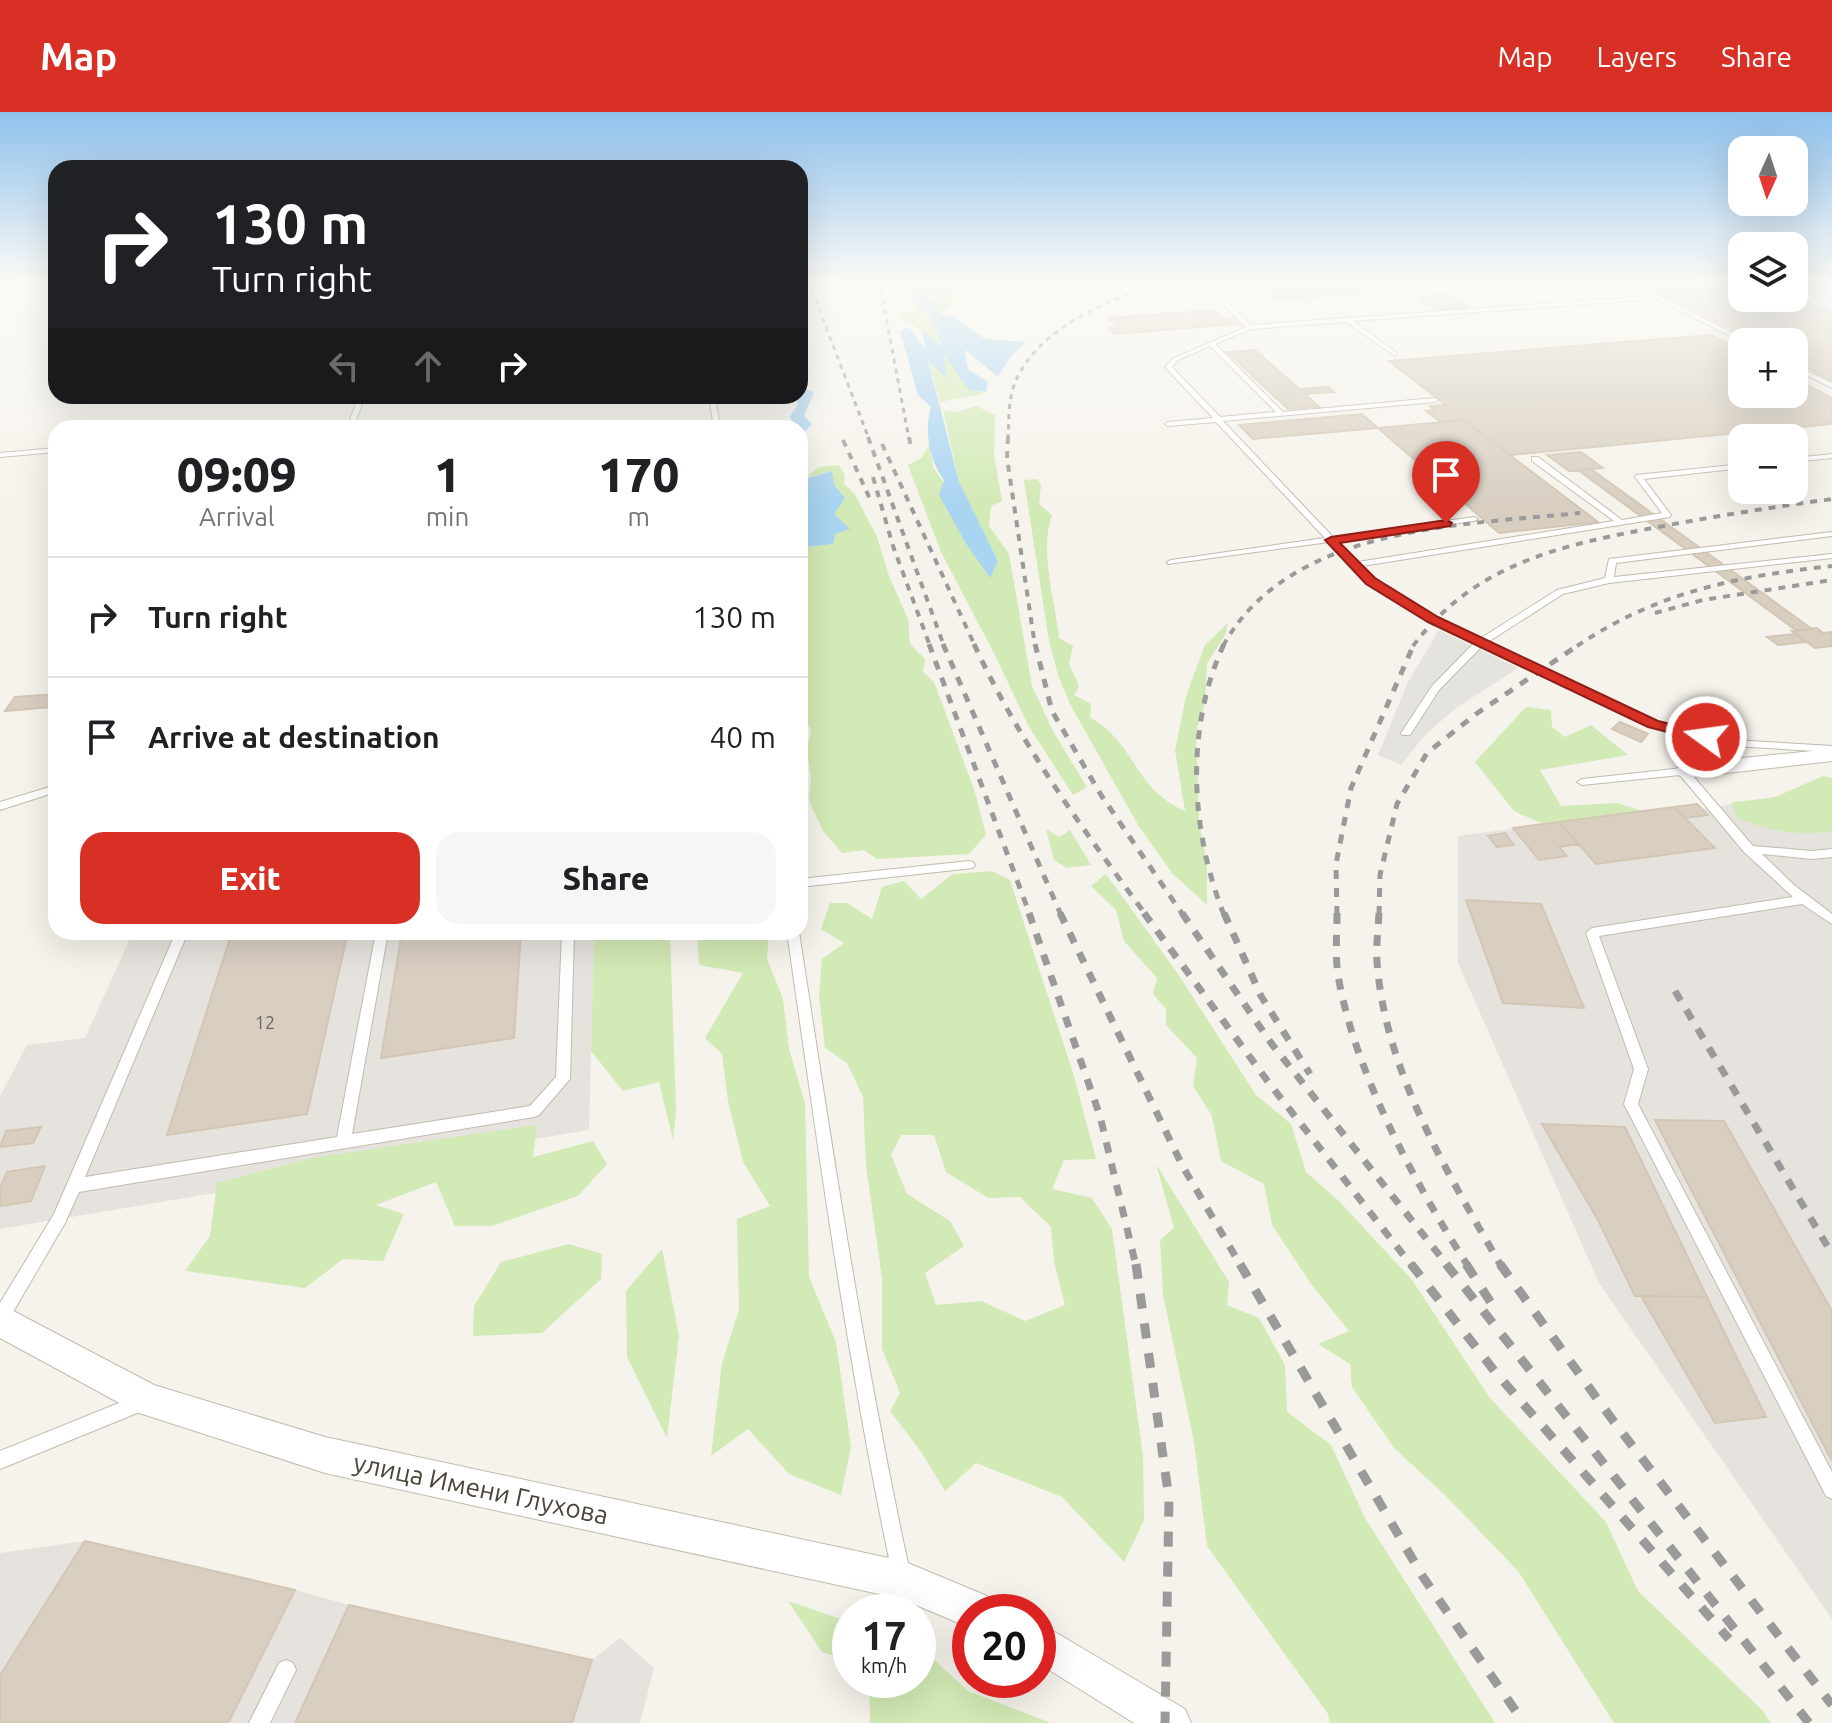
<!DOCTYPE html>
<meta charset="utf-8">
<style>
:root{--surface:#fff;--page:#f6f6f6;--text:#202124;--muted:#757577;--line:#e0e0e0;--accent:#d93025}
body{margin:0;font-family:Ubuntu,sans-serif;background:var(--page);color:var(--text);height:100vh;display:flex;flex-direction:column;font-size:30px;white-space:nowrap}
*{box-sizing:border-box;margin:0}
p{font-size:26px;color:var(--muted)}
.icon{flex:none;width:44px;height:44px;fill:none;stroke:currentColor;stroke-width:2;stroke-linecap:round;stroke-linejoin:round}
.map{position:relative;flex:1;overflow:hidden}
.panel{position:absolute;left:48px;top:308px;width:760px;height:520px;display:flex;flex-direction:column;background:var(--surface);border-radius:24px;box-shadow:0 8px 32px #0002}
.panel>*{flex:none}
.hud{position:absolute;left:48px;top:48px;width:760px;height:244px;border-radius:24px;box-shadow:0 8px 32px #0002;background:#202124;color:#fff;overflow:hidden}
.needle{width:52px;rotate:183deg}
.buttons{position:absolute;left:1728px;top:24px;display:grid;gap:16px}
.buttons a{display:grid;place-items:center;width:80px;height:80px;border-radius:16px;background:var(--surface);box-shadow:0 8px 32px #0002;font-size:40px}
.speed{position:absolute;left:832px;top:1482px;display:flex;gap:16px;font-size:40px;font-weight:700;text-align:center}
.speed>*{display:grid;place-content:center;width:104px;height:104px;border-radius:50%;background:var(--surface);box-shadow:0 8px 32px #0002;line-height:1}
.speed small{font-size:20px;font-weight:400}
.speed .limit{border:12px solid #d22;background:#fff;color:#111}
.pin{position:absolute;display:grid;place-items:center;width:68px;height:68px;color:#fff;margin:-82px -34px;border-radius:50% 50% 50% 0;rotate:-45deg;box-shadow:0 0 8px #0007}
.pin .icon{rotate:45deg}
.me{position:absolute;width:88px;margin:-44px;rotate:284deg;stroke-linejoin:round;filter:drop-shadow(0 0 6px #0008)}
.turn{display:flex;align-items:center;gap:28px;height:168px;padding:0 32px;font-size:36px}
.turn .icon{width:104px;height:104px;stroke-width:2.5}
.turn b{display:block;font-size:56px;line-height:68px}
.lanes{display:flex;align-items:center;height:76px;padding:0 32px;background:#0003;justify-content:center;gap:40px;direction:ltr}
.lanes .off{opacity:.35}
.eta{display:flex;justify-content:space-evenly;align-items:center;height:136px;text-align:center}
.eta b{font-size:48px;font-weight:800;line-height:56px}
.cta{display:flex;gap:16px;margin-top:auto;padding:16px 32px}
.cta a{flex:1;height:92px;border-radius:24px;background:var(--accent);color:#fff;font-size:32px;font-weight:800;line-height:92px;text-align:center}
.cta a+a{background:var(--page);color:var(--text)}
ul{padding:0;list-style:none}
li{display:flex;align-items:center;gap:24px;height:120px;padding:0 32px;border-top:2px solid var(--line)}
li div{flex:1}
li b{display:block;font-size:30px}
li em{font-style:normal}
header{display:flex;align-items:center;gap:48px;box-sizing:border-box;height:112px;padding:0 40px;background:var(--accent);color:#fff}
header strong{font-size:38px}
nav{display:flex;gap:44px;margin-inline-start:auto;font-size:28px}
.map>svg:first-child{display:block}
.industrial{fill:#e6e2dd}
.green{fill:#d2eab5;fill-rule:evenodd}
.parking{fill:#e5e3e0}
.water{fill:#a9d4f2}
.building{fill:#d8cfc1;stroke:#d3c7b4;stroke-width:2}
.lines{fill:none;stroke-linecap:round;stroke-linejoin:round}
.service-casing{stroke:#c2bbae;stroke-width:2}
.minor-casing{stroke:#c2bbae;stroke-width:2}
.service{fill:#fff;fill-rule:evenodd}
.minor{fill:#fff;fill-rule:evenodd}
.rail-far4{stroke:#9a9a9a;stroke-width:3;stroke-dasharray:5 5;stroke-linecap:butt}
.rail-far3{stroke:#9a9a9a;stroke-width:4;stroke-dasharray:7 7;stroke-linecap:butt}
.rail-far2{stroke:#9a9a9a;stroke-width:5;stroke-dasharray:9 9;stroke-linecap:butt}
.rail-far1{stroke:#9a9a9a;stroke-width:7;stroke-dasharray:11 11;stroke-linecap:butt}
.rail{stroke:#9a9a9a;stroke-width:9;stroke-dasharray:15 15;stroke-linecap:butt}
.route{fill:#d93025;stroke:#8d1f18;stroke-width:2}
.labels{text-anchor:middle;stroke-width:7;stroke-linejoin:round;paint-order:stroke}
.number-label{font-size:18px;fill:#6e675b}
.near-street-label{font-size:26px;fill:#4b4439;stroke:#fff}
</style>
<header>
<strong>Map</strong>
<nav><a>Map</a><a>Layers</a><a>Share</a></nav>
</header>
<div class="map">
<svg width="1832" height="1611" viewBox="0 0 1832 1611">
<rect width="100%" height="100%" fill="#f6f3ec"/>
<path class="industrial" d="M1832 675V1507L1599 1171 1458 851V724L1697 692 1703 697Z
M133 820H594L589 1018 0 1117V984L27 933 85 926Z
M85 1429 295 1478 349 1493 592 1548 620 1526 654 1556 640 1611H0V1441Z"/>
<path class="green" d="M918 168H933L940 175 959 176V186L941 202C929 184 919 179 898 183L900 173 915 171Z
M910 185 931 204 942 237 921 217 902 209 897 202 902 197 916 203Z
M943 241 969 278 985 280C970 287 956 284 940 291L928 246 945 265Z
M977 294 995 303 994 343 1002 389 991 394 989 414 1009 442 1032 574 1054 621 1087 675 1073 683 1028 613 996 545 941 440 908 353 921 346 930 332 933 355 998 449 959 370 943 298 957 300Z
M839 353 845 363 844 372 854 381 877 425 889 464 908 507 910 532 925 547 923 560 934 570 975 680 986 723 969 742 877 747 864 738 842 741 823 719 809 689 811 666 807 638 811 618 800 599V436L833 432 832 359 805 366 819 355Z
M1037 367 1041 373 1039 392 1052 403C1039 439 1055 488 1059 526L1073 534 1069 552 1079 574 1074 583 1091 592 1090 605C1097 610 1105 615 1111 621 1139 650 1142 680 1185 699L1175 638 1186 584 1205 533 1228 511 1226 521 1207 552 1205 591 1196 619 1199 708 1207 754V793L1172 761 1138 713 1070 592 1058 563 1049 529 1024 368Z
M1526 595 1551 598 1552 615 1565 625 1591 613 1628 643 1540 658 1561 694 1618 691 1641 699 1543 712 1514 699 1475 650Z
M1823 664 1832 666V719C1797 725 1770 719 1737 706L1732 690 1773 686Z
M1046 717 1059 725 1070 718 1091 753 1067 756 1054 748Z
M992 759 1010 768 1074 964 1096 1047 1064 1048 1052 1077 1092 1086 1112 1117 1143 1344 1144 1408 1124 1450 1062 1385 976 1351 945 1379 922 1341 890 1299 900 1281 882 1237V1166L866 1054 863 985 847 951 825 936 819 883 822 847 844 831 821 817 830 791H847L872 807 882 775 904 769 921 787 953 762ZM901 1023H934L946 1060 988 1086 1020 1085 1051 1115 1054 1150 1065 1193 1025 1209 981 1189 936 1193 925 1161 964 1134 950 1109 907 1082 891 1043Z
M1106 762 1176 859 1256 983 1291 1012 1306 1060 1339 1089 1412 1168 1490 1286 1606 1410 1638 1479 1763 1599 1771 1611H1614L1518 1459 1445 1383 1394 1336 1352 1275 1350 1252 1318 1232 1349 1219 1311 1172 1272 1113 1264 1072 1221 1049 1212 1004 1193 974 1197 946 1166 913V897L1153 882 1157 866 1124 829 1116 798 1091 774Z
M594 820H670L676 998 673 1028 659 970 623 979 591 939Z
M697 820H769L767 847 783 887 789 937 805 991 809 1165 836 1230 851 1335 841 1383 789 1362 748 1317 711 1344 722 1251 739 1198 737 1107 770 1094 743 1050 728 989 722 942 705 926 743 861 699 853Z
M537 1013 533 1045 593 1029 607 1052 578 1084 492 1114H455L436 1070 376 1093 404 1102 383 1149 343 1147 305 1176 185 1159 210 1124 217 1071 311 1046Z
M1156 1052 1229 1170 1227 1193 1259 1206 1285 1253 1287 1300 1331 1333 1365 1406 1495 1611H1330L1328 1602 1207 1434 1194 1330 1163 1183 1160 1128 1174 1116Z
M569 1132 602 1142 601 1167 542 1221 473 1224 474 1194 501 1150Z
M662 1137 679 1224 667 1326 627 1245 626 1179Z
M788 1489 850 1510V1549L822 1540Z
M918 1533 968 1579 1051 1611H870L869 1568H918Z"/>
<path class="parking" d="M1439 518 1518 556 1456 596 1425 623 1401 653 1378 643 1408 570Z"/>
<path class="water" d="M915 180 932 188 941 202 955 206 985 227 1026 230 1011 244 998 265 964 237 968 257 988 270 986 280 969 278 944 243 946 266 928 248 959 370 998 449 990 466 965 430 939 383 944 368C929 348 924 319 931 295L918 283 900 219 908 214 926 238 921 217 942 235 931 204 910 185Z
M800 244 809 259 803 261 802 276 814 280 804 304 812 312 800 325V316H795L790 304 798 293 797 284H800Z
M832 359 834 373 845 386 834 402 850 417 835 422 833 432 800 436V368Z"/>
<path class="building" d="M1635 168H1742V186L1794 184 1832 201V269L1794 249V230H1757Z
M1364 172 1376 181 1277 188 1266 179Z
M1447 182 1468 196 1440 198 1418 187 1423 186 1420 184Z
M1214 198 1225 207H1232L1239 212 1115 222 1109 216 1118 215 1109 206Z
M1711 223 1742 239V282H1794V266L1832 286V312L1510 343 1464 308 1441 310 1426 299 1434 298 1430 294 1446 293 1389 249Z
M1255 238 1305 282 1319 295 1288 297 1227 240Z
M1328 275 1334 280 1305 282 1299 277Z
M270 284H334L267 291Z
M1362 302 1378 316 1253 327 1239 313Z
M1464 308 1510 343 1598 410 1499 421 1378 316Z
M1581 340 1603 356 1569 359 1547 343Z
M1591 357 1812 517 1797 519 1578 358Z
M1817 516 1823 521 1832 520V534L1815 536 1792 519Z
M1795 522 1806 530 1778 533 1767 525Z
M56 582 51 595 5 599 15 585Z
M1620 610 1648 622 1641 630 1612 617Z
M1697 692 1708 703 1685 706 1674 695Z
M1674 695 1715 736 1596 752 1559 710Z
M1559 710 1578 732 1559 735 1567 744 1539 748 1513 716Z
M1505 721 1514 733 1497 735 1488 724Z
M1466 788 1541 792 1584 896 1503 891Z
M232 820H348L307 1002 167 1023Z
M402 820H521L514 926 381 946Z
M1655 1008 1724 1009 1832 1199V1349Z
M1542 1012 1625 1015 1707 1185 1635 1184 1598 1108Z
M41 1015 33 1031 0 1035 6 1019Z
M45 1054 31 1089 0 1094V1076L7 1060Z
M1641 1184 1707 1185 1766 1305 1715 1311Z
M85 1429 295 1478 228 1611H0V1563Z
M349 1493 592 1548 572 1611H295Z"/>
<g class="lines">
<g class="service-casing">
<path id="service" d="M25 168H31L0 195V190Z
M1197 168H1203L1251 213 1651 184 1622 168H1628L1748 229 1749 230H1742L1657 187 1353 209 1397 241 1395 244 1346 210 1251 217 1215 232 1283 300 1435 286 1438 288 1435 290 1223 309 1333 425 1474 405 1478 407 1474 409 1337 429 1358 450 1614 409 1532 349V345H1538L1622 408 1662 401 1635 365 1636 363 1742 352V356L1644 367 1671 403 1670 405 1362 454C1392 486 1442 508 1481 526L1557 478 1605 466 1609 447 1832 420V424L1616 451 1614 465 1832 442V446L1609 471 1563 482 1488 530 1656 610 1733 628 1832 634V640L1733 634 1649 614 1482 534 1439 578 1410 623H1402L1401 621 1432 574 1475 530 1430 509 1368 471 1329 430 1168 452 1167 450 1171 448 1325 426 1216 310 1168 314 1165 312 1168 310 1213 306 1166 256V254L1174 246 1246 215ZM1210 234 1276 300 1220 305 1172 255 1178 248Z
M1794 171 1832 187V191L1794 175Z
M1794 253 1832 271V276L1794 257Z
M359 284H365L354 313 302 316 305 314 349 310Z
M709 284H715L720 316H714Z
M56 336V340L0 345V341Z
M1832 342V346L1794 350V346Z
M1683 656 1687 657 1753 734 1812 739 1832 737V745L1812 747 1762 742 1794 773 1832 802V812L1802 792 1599 824 1648 957 1638 992 1832 1360V1387L1826 1384 1624 992 1634 957 1586 821 1592 816 1793 785 1744 740 1680 663 1582 673 1577 670 1582 667Z
M56 673V680L0 698V690Z
M969 749 973 750 975 753 973 756 800 775V767Z
M176 820H188L85 1065 337 1025 376 820H388L352 1022 530 994 556 965 562 820H574L570 967 539 1003 534 1005 79 1080 65 1111 6 1212 0 1214V1191L54 1102Z
M787 820H799C832 1035 864 1249 910 1461L908 1468 901 1470 894 1468 892 1461C847 1249 818 1035 787 820Z
M141 1282 147 1285 150 1291 147 1297 0 1357V1339Z
M286 1548 293 1551 296 1558 270 1611H249L279 1551Z"/>
</g>
<g class="minor-casing">
<path id="minor" d="M1832 637V649L1683 666 1673 659 1683 652Z
M0 1192 154 1273 325 1325 903 1449 992 1486 997 1500H970V1516L902 1487 325 1361 136 1300 0 1226Z
M1038 1510 1185 1597 1191 1611H1134L1038 1551Z"/>
</g>
<use href="#service" class="service"/>
<use href="#minor" class="minor"/>
<path class="rail-far4" d="M808 168 869 327
M879 168 909 327
M1008 327C1009 307 1008 284 1017 266 1045 210 1116 185 1171 168"/>
<path class="rail-far3" d="M868 325 944 534
M909 325 911 336
M1008 325 1007 346 1035 534
M843 328 870 387
M882 332 975 534
M873 365 893 434 930 534
M1655 501 1703 488 1832 468
M1223 534C1289 414 1461 413 1580 401
M1413 534C1475 451 1562 433 1658 415 1716 404 1774 395 1832 387
M1577 534C1657 480 1738 464 1832 454"/>
<path class="rail-far2" d="M929 532 1030 803
M943 532 1061 803
M974 532C1019 630 1082 716 1146 803
M1035 532 1052 599 1101 683 1183 803
M1224 532C1185 616 1190 717 1224 803
M1337 803 1336 752 1351 676 1414 532
M1379 803 1380 763 1397 692 1427 641 1476 602 1580 532"/>
<path class="rail-far1" d="M1029 801 1100 1004 1136 1154
M1060 801 1183 1055 1241 1154
M1144 801 1269 971 1412 1154
M1182 801 1271 931 1448 1154
M1224 801 1261 884 1310 962
M1337 801C1337 821 1335 843 1338 863 1354 959 1415 1072 1468 1154
M1379 801C1378 817 1376 834 1377 850 1385 960 1448 1061 1501 1154
M1675 879 1832 1142"/>
<path class="rail" d="M1136 1152 1169 1387 1165 1611
M1240 1152 1423 1465 1524 1611
M1411 1152 1496 1261 1729 1527
M1446 1152 1809 1611
M1466 1152 1495 1197
M1500 1152 1614 1310 1832 1593"/>
</g>
<linearGradient id="sky" x2="0" y2="1"><stop stop-color="#8fc1ec"/><stop offset="0.43" stop-color="#fbfaf6"/><stop offset="1" stop-color="#fbfaf6" stop-opacity="0"/></linearGradient>
<rect width="1832" height="393" fill="url(#sky)"/>
<path class="route" d="M1446 408 1452 411 1450 414 1340 431 1375 466 1438 505 1658 609 1712 622V628L1706 630 1648 615 1428 510 1366 472 1325 428 1331 425Z"/>
<g class="labels">
<g class="number-label">
<text x="265" y="917">12</text>
</g>
<g class="near-street-label">
<text transform="translate(481 1377) rotate(12)" y="9">улица Имени Глухова</text>
</g>
</g>
</svg>
<div class="buttons">
<a><svg class="needle" viewBox="-14 -14 28 28"><path d="M0-13l5 13h-10z" fill="#e53935"/><path d="M0 13l5-13h-10z" fill="#757577"/></svg></a>
<a><svg class="icon" aria-label="layers" viewBox="0 0 24 24"><path d="M12 4l9 5-9 5-9-5zM3 14l9 5 9-5"/></svg></a>
<a>+</a>
<a>−</a>
</div>
<div class="speed"><div>17<small>km/h</small></div><div class="limit">20</div></div>
<div class="pin" style="left:1446px;top:411px;background:#d93025"><svg class="icon" aria-label="arrive" viewBox="0 0 24 24"><path d="M6 21V4h12l-3 4 3 4H6"/></svg></div>
<svg class="me" style="left:1706px;top:625px" viewBox="-20 -20 40 40"><circle r="17" fill="#d93025" stroke="#fff" stroke-width="3"/><path d="M0-11L8 9 0 5-8 9z" fill="#fff"/></svg>
<div class="hud">
<div class="turn"><svg class="icon" aria-label="right" viewBox="0 0 24 24"><path d="M7 20v-9h11M14 6l5 5-5 5"/></svg><div><b>130 m</b>Turn right</div></div>
<div class="lanes"><svg class="icon off" aria-label="left" viewBox="0 0 24 24"><path d="M17 20v-9H6M10 6l-5 5 5 5"/></svg><svg class="icon off" aria-label="ahead" viewBox="0 0 24 24"><path d="M12 20V5M6 11l6-6 6 6"/></svg><svg class="icon" aria-label="right" viewBox="0 0 24 24"><path d="M7 20v-9h11M14 6l5 5-5 5"/></svg></div>
</div>
<section class="panel">
<div class="eta">
<div><b>09:09</b><p>Arrival</p></div>
<div><b>1</b><p>min</p></div>
<div><b>170</b><p>m</p></div>
</div>
<ul>
<li><svg class="icon" aria-label="right" viewBox="0 0 24 24"><path d="M7 20v-9h11M14 6l5 5-5 5"/></svg><div><b>Turn right</b></div><em>130 m</em></li>
<li><svg class="icon" aria-label="arrive" viewBox="0 0 24 24"><path d="M6 21V4h12l-3 4 3 4H6"/></svg><div><b>Arrive at destination</b></div><em>40 m</em></li>
</ul>
<div class="cta"><a>Exit</a><a>Share</a></div>
</section>
</div>
